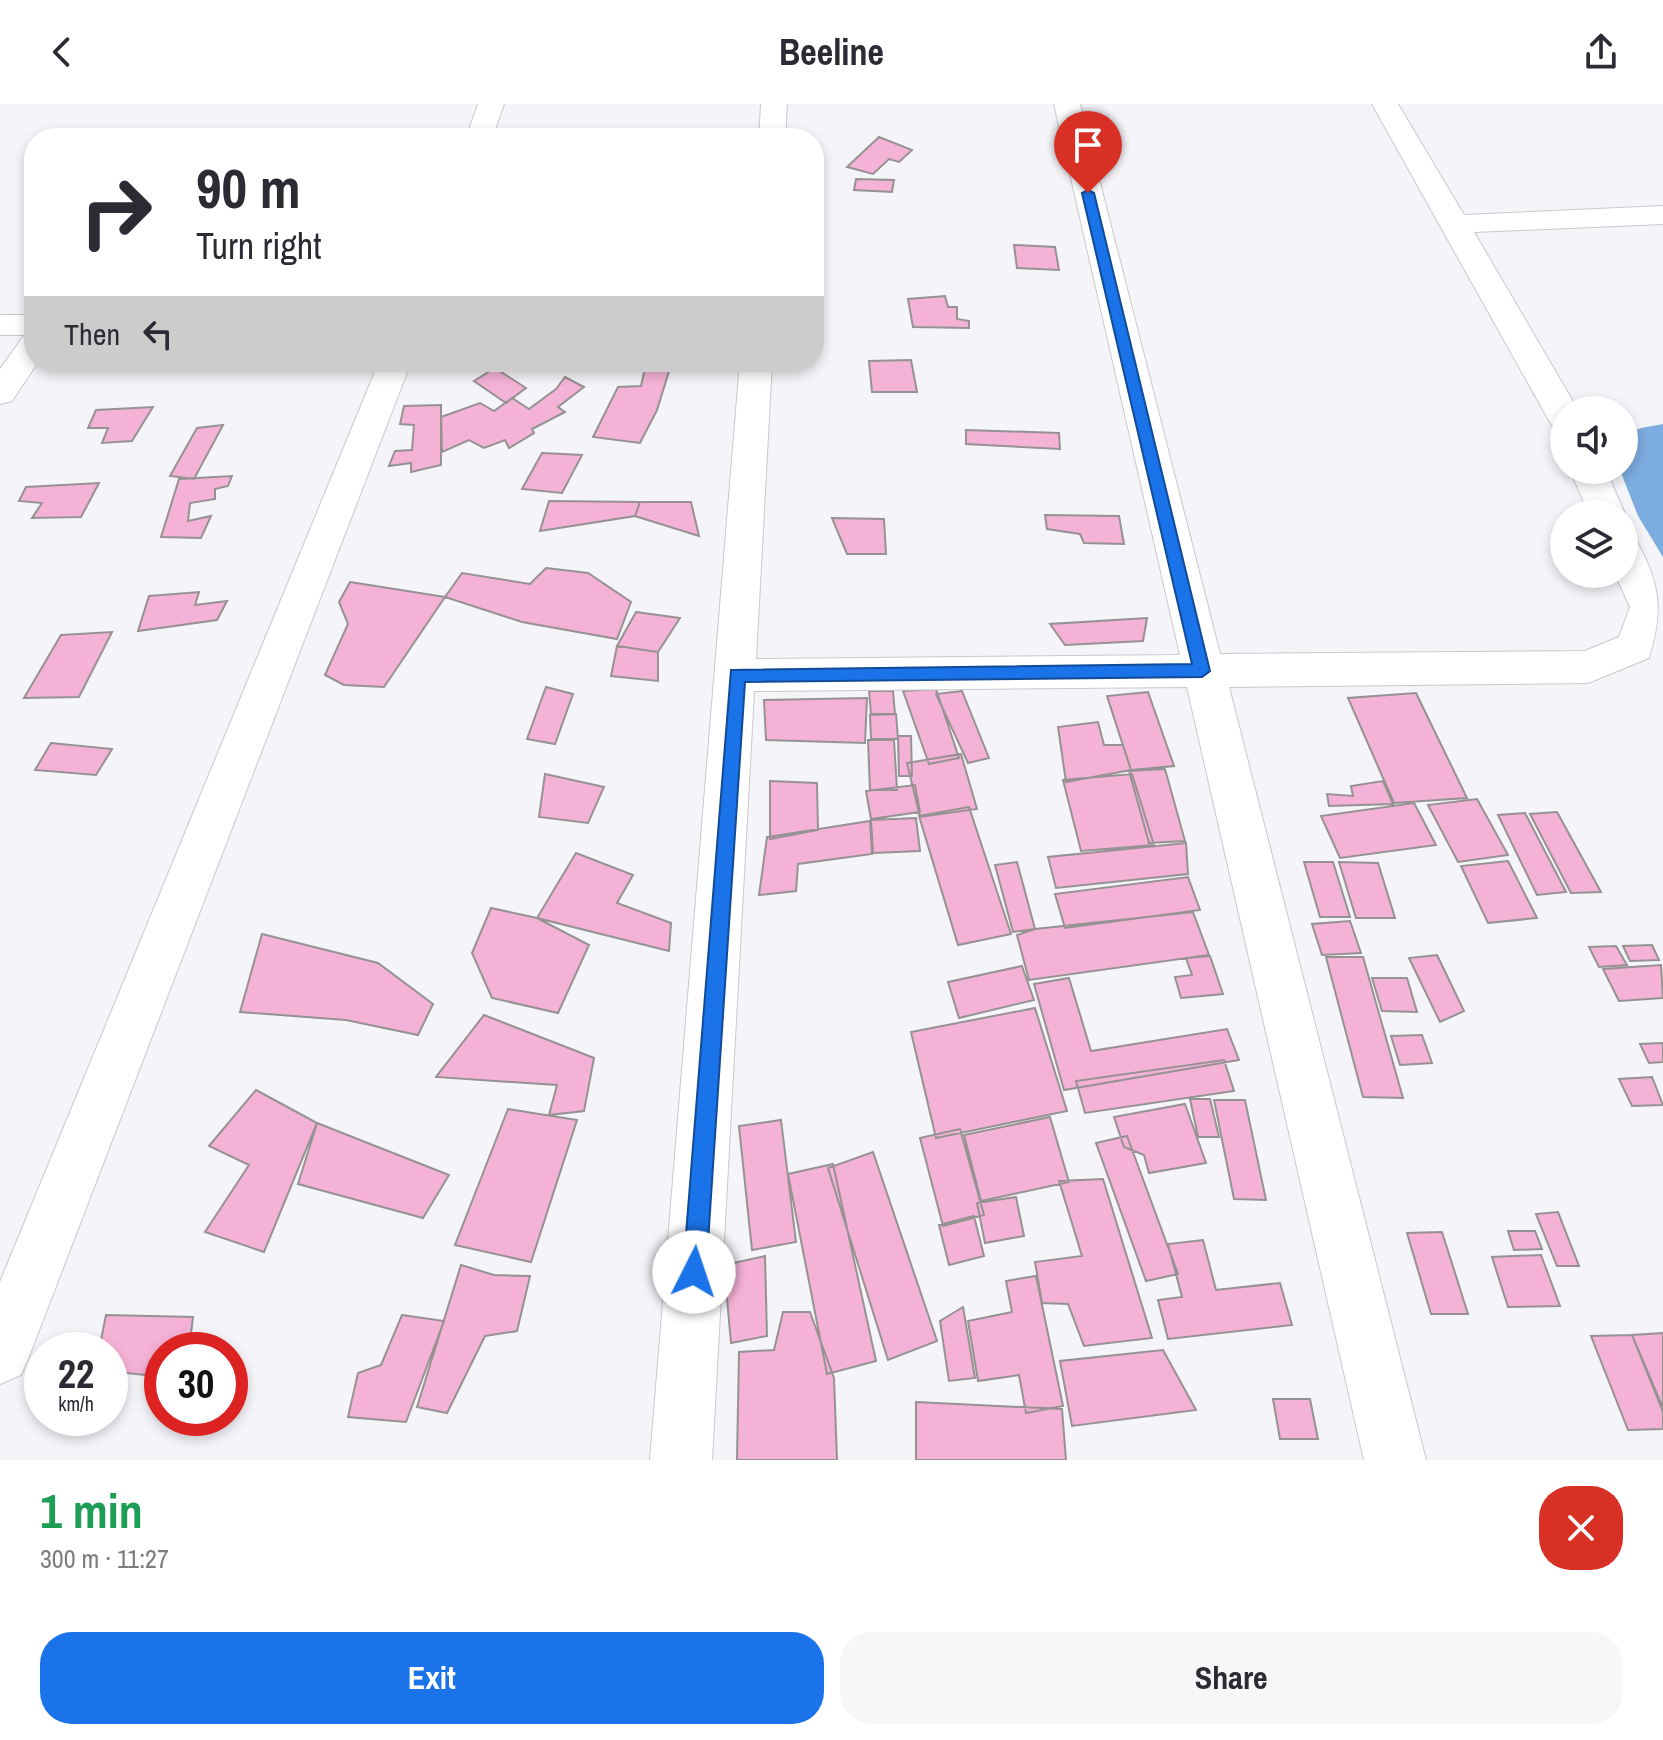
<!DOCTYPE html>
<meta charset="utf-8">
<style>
:root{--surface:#fff;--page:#f7f7f7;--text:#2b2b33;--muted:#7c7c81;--accent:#1a73e8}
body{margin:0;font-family:"Archivo Narrow",sans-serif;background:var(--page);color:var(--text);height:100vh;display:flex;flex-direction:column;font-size:30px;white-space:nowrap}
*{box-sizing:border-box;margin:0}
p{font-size:26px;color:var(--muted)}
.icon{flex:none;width:44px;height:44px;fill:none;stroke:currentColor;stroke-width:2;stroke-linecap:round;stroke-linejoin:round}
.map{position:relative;height:1356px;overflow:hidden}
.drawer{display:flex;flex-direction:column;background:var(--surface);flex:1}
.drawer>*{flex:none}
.banner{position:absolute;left:24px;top:24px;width:800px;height:244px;border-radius:32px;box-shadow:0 4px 12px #0003;background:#fff;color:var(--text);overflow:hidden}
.tools{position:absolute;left:1550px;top:292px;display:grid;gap:16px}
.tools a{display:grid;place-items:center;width:88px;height:88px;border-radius:50%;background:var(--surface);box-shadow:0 4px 12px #0003;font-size:40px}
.speed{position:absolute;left:24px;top:1228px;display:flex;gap:16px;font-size:40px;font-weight:700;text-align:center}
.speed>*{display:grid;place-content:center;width:104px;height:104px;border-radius:50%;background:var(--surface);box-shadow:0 4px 12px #0003;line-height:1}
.speed small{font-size:20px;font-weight:400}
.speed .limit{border:12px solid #d22;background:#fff;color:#111}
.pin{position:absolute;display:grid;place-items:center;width:68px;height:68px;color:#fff;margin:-82px -34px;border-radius:50% 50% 50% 0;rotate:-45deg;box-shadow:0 0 8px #0007}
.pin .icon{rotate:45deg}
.me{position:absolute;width:88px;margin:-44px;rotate:4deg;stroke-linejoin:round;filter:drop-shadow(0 0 6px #0008)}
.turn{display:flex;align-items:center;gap:28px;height:168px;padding:0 40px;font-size:36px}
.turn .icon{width:104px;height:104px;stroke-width:2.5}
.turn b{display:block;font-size:56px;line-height:68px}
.then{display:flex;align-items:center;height:76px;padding:0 40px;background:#0003;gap:16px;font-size:30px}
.round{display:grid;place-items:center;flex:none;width:84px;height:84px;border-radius:32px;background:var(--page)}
.headline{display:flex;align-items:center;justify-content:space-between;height:136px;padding:0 40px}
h1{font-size:48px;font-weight:800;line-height:60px;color:#1e9e55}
.cta{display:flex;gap:16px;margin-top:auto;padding:16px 40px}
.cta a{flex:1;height:92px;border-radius:32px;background:var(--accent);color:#fff;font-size:32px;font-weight:800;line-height:92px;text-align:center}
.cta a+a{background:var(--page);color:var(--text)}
header{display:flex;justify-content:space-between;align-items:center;height:104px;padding:0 40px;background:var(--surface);font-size:36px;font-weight:800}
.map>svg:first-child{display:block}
.water{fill:#7dace0}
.building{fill:#f5b2d7;stroke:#969294;stroke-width:2}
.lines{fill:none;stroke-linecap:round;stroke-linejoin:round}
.minor-casing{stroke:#c9c9cd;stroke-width:2}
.minor{fill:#fff;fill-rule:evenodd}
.route{fill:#1a73e8;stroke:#114b97;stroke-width:2}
</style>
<header><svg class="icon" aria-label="back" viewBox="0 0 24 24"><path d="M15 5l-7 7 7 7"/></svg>Beeline<svg class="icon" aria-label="share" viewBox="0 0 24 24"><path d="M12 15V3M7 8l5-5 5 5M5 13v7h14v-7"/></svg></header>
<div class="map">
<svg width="1663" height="1356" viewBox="0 0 1663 1356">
<rect width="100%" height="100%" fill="#f4f4f9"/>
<path class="water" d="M1663 320V453L1638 412 1620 366H1624V331L1641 324Z"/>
<path class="building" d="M879 33 912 46 899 58 889 55 873 70 847 63Z
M856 75 894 76 892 88 854 86Z
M1014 141 1055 143 1059 166 1017 164Z
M945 192 948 203H957V215L969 217V224L913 223 908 195Z
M911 256 917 288H872L869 257Z
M495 264 526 284 506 299 474 277Z
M645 264H670L657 306 640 339 593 333 618 283 641 282Z
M565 273 584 283 558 303 565 308 532 325 534 329 509 344 505 336 484 344 469 336 442 348 441 313 480 299 494 307 512 294 529 305 556 285Z
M441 301V361L411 368V359L389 362 395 347 412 346 414 321 400 320 404 302Z
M153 303 132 337 102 339 108 324H88L96 306Z
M223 321 194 375 170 372 197 324Z
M966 326 1059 329 1060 345 966 340Z
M542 349 582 351 562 389 522 385Z
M232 372 228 382 215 385V395L190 399 188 417 211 412 201 434 161 433 179 375Z
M99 379 81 413 32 414 42 399 19 397 26 383Z
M549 397 640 398 635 412 540 427Z
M640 398H691L699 432 635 412Z
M1045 411 1119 412 1124 440 1084 439 1080 430 1047 425Z
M832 414 884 415 886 450H847Z
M546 464 588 469 631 498 617 535 522 518 445 493 462 469 530 480Z
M350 478 445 493 384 583 344 581 325 571 348 520 339 498Z
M199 488 195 501 227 497 217 516 138 527 149 492Z
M636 508 680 514 658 548 617 542Z
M1147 514 1143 537 1065 541 1050 520Z
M112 528 79 593 24 594 61 531Z
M617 542 658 548V577L611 572Z
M546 583 573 590 555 640 527 635Z
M936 585 959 654 929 660 903 587Z
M869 587H893L895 610H871Z
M962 587 989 654 968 659 936 590Z
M1148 588 1174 662 1131 666 1107 592Z
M1416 589 1467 694 1394 699 1348 594Z
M867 594 865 639 766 636 764 596Z
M896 610 898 635H871L870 611Z
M1098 618 1104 641H1123L1131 666 1066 678 1058 623Z
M898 632H911L912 672H899Z
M868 636H894L897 686H870Z
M51 639 112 645 96 671 35 666Z
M961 650 977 705 920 713 907 659Z
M1165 665 1185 737 1149 739 1129 667Z
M545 670 604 683 588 719 539 713Z
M1132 670 1154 741 1081 747 1063 676Z
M770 677 817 679 818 726 770 735Z
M1383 677 1393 700 1329 702 1327 690 1353 692 1351 682Z
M915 681 920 708 871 715 866 687Z
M1477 695 1508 751 1458 758 1428 701Z
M1414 699 1436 741 1340 754 1321 712Z
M969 703 1011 830 958 841 919 712Z
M1557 708 1601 788 1571 789 1530 710Z
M1525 709 1566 788 1537 791 1498 711Z
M916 714 920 747 873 749 871 716Z
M870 717 872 750 798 760 796 787 759 791 767 733Z
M1186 739 1188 770 1056 784 1048 753Z
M576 749 633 771 617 799 671 819 669 847 537 814Z
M1508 757 1537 814 1488 819 1461 762Z
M1017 758 1035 825 1013 828 995 761Z
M1304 758H1333L1350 813H1320Z
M1339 758 1378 759 1395 814H1356Z
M1188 773 1200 806 1065 824 1055 790Z
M491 804 537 814 589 841 558 909 492 894 472 849Z
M1193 808 1209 851 1029 876 1017 831 1035 825Z
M1350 817 1361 849 1322 851 1312 820Z
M262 830 378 859 433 900 418 931 346 916 240 908Z
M1652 841 1659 856 1630 857 1623 842Z
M1616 842 1627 861 1599 863 1589 843Z
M1437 851 1464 907 1440 918 1409 854Z
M1210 852 1223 890 1181 894 1175 873 1192 871 1186 854Z
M1326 853H1363L1403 994 1363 993Z
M1661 861 1663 894 1619 897 1603 865Z
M1022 862 1034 896 959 914 948 878Z
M1069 874 1091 947 1227 925 1239 956 1064 986 1034 880Z
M1372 874H1407L1417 908 1382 907Z
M1035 904 1067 1007 936 1034 911 928Z
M484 911 594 954 584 1007 549 1011 557 981 436 973Z
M1422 931 1432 959 1400 961 1391 932Z
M1663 939V958L1649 959 1640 940Z
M1224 956 1234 987 1085 1009 1076 977Z
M1652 973 1663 1001 1632 1002 1619 975Z
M256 986 317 1019 264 1148 205 1128 249 1061 209 1042Z
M1190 995H1210L1219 1033H1198Z
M1214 996H1245L1266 1096 1234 1095Z
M1185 1000 1206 1059 1149 1069 1144 1051 1124 1043 1114 1013Z
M508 1005 577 1016 531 1158 455 1141Z
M1050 1013 1069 1078 981 1097 964 1031Z
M781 1016 796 1138 752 1146 739 1022Z
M317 1019 449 1071 423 1114 298 1080Z
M960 1025 984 1111 943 1122 920 1034Z
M1127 1032 1178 1170 1146 1177 1096 1039Z
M873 1048 937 1237 888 1256 828 1064Z
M833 1060 876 1257 827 1270 788 1070Z
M1103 1075 1152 1234 1084 1242 1068 1200 1042 1199 1035 1158 1082 1152 1059 1077Z
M1016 1093 1024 1132 985 1139 977 1099Z
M1558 1108 1579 1162H1557L1536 1110Z
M974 1112 984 1152 949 1161 939 1121Z
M1508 1127H1535L1542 1145 1514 1146Z
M1442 1128 1468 1210H1431L1407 1129Z
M1203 1136 1216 1186 1280 1179 1292 1221 1168 1235 1158 1196 1182 1193 1168 1140Z
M1541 1151 1560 1202 1508 1203 1492 1153Z
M765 1152 767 1232 731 1239 724 1161Z
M461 1161 494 1171 530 1172 517 1227 485 1232 447 1309 417 1303Z
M1036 1172 1063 1302 1026 1309 1019 1271 978 1277 968 1217 1012 1208 1006 1177Z
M963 1203 975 1274 949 1277 940 1217Z
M783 1208H810L834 1274 837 1356H737L739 1248 774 1246Z
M106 1211 193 1213 189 1246H162V1273L110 1267V1246H99Z
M402 1211 444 1217 406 1318 348 1313 358 1269 381 1261Z
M1663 1229V1304L1632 1231Z
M1632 1231 1663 1308V1325L1628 1326 1591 1232Z
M1163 1246 1196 1306 1072 1322 1060 1257Z
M1273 1295H1310L1318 1335H1280Z
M916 1298 1062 1305 1066 1356H916Z"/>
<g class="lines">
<g class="minor-casing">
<path id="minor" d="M478 0H504L492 34H466Z
M761 0H787L785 34H759Z
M1054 0H1080L1220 550 1585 547 1619 533 1630 503 1615 470H1624V434L1637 438C1661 481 1663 508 1649 554L1588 579 1229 583 1426 1356H1364L1187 583 754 587 712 1356H650L740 258H772L756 555 1180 551Z
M1372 0H1398L1464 111 1663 102V120L1474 128 1578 306H1564V324L1552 321 1547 313Z
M0 211H34V258H38L12 297 0 300V265L23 233 32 231H0Z
M379 258H411L30 1250 21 1271 0 1280V1178Z
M1570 366H1606L1625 410 1624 412 1589 410Z"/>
</g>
<use href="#minor" class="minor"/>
</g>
<path class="route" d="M1088 86 1094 89 1210 567 1202 573 745 578 706 1168 703 1176 694 1179 686 1176 683 1168 731 566 1192 560 1082 89Z"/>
</svg>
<div class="tools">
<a><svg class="icon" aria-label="sound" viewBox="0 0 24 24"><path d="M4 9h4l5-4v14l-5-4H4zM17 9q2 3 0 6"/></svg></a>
<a><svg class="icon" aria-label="layers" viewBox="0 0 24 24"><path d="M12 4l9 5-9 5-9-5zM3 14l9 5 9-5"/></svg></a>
</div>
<div class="speed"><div>22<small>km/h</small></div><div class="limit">30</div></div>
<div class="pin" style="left:1088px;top:89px;background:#d93025"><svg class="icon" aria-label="arrive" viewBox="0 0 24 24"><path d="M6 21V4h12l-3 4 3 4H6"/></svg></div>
<svg class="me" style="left:694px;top:1168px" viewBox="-20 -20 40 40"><circle r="19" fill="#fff"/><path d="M0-13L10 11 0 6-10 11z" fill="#1a73e8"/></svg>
<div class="banner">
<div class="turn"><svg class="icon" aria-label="right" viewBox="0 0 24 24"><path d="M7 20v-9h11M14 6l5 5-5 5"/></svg><div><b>90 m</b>Turn right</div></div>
<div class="then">Then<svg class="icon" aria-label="left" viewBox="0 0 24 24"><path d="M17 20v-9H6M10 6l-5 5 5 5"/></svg></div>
</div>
</div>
<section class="drawer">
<div class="headline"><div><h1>1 min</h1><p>300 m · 11:27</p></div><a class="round" style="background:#d93025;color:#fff"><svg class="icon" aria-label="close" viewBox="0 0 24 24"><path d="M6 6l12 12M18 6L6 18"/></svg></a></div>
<div class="cta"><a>Exit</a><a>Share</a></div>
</section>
